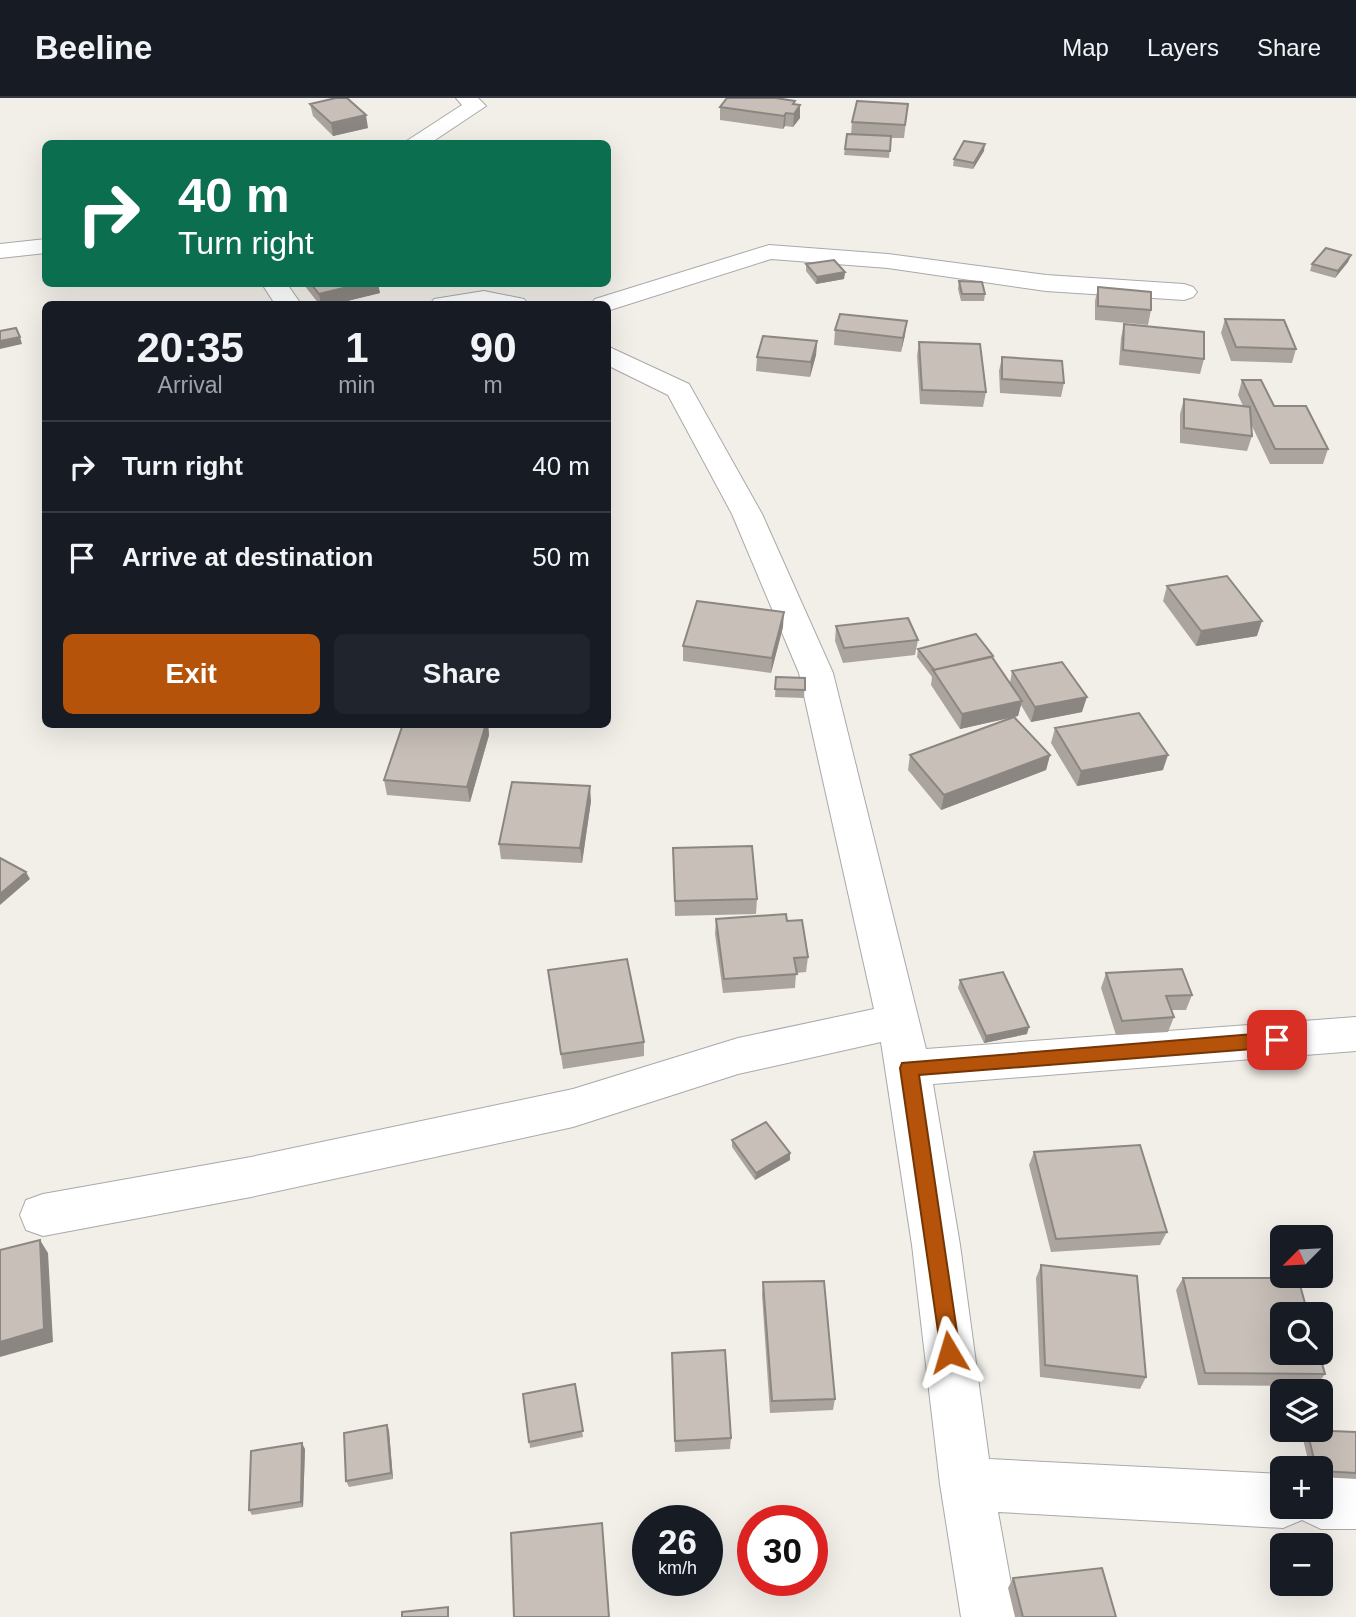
<!DOCTYPE html>
<meta charset="utf-8">
<style>
:root{--surface:#171b24;--page:#20242c;--text:#f1f3f6;--muted:#9ea1a6;--line:#363941;--accent:#b45309}
body{margin:0;font-family:Arial,sans-serif;background:var(--page);color:var(--text);height:100vh;display:flex;flex-direction:column;font-size:26px;white-space:nowrap}
*{box-sizing:border-box;margin:0}
p{font-size:23px;color:var(--muted)}
.icon{flex:none;width:38px;height:38px;fill:none;stroke:currentColor;stroke-width:2;stroke-linecap:round;stroke-linejoin:round}
.map{position:relative;flex:1;overflow:hidden}
.sheet{position:absolute;left:42px;top:203px;width:569px;height:427px;display:flex;flex-direction:column;background:var(--surface);border-radius:10px;box-shadow:0 7px 28px #0002}
.sheet>*{flex:none}
.top-card{position:absolute;left:42px;top:42px;width:569px;height:147px;border-radius:10px;box-shadow:0 7px 28px #0002;background:#0b6e4f;color:#fff;overflow:hidden}
.needle{width:46px;rotate:246deg}
.buttons{position:absolute;left:1270px;top:1127px;display:grid;gap:14px}
.buttons a{display:grid;place-items:center;width:63px;height:63px;border-radius:10px;background:var(--surface);box-shadow:0 7px 28px #0002;font-size:35px}
.speed{position:absolute;left:632px;top:1407px;display:flex;gap:14px;font-size:35px;font-weight:700;text-align:center}
.speed>*{display:grid;place-content:center;width:91px;height:91px;border-radius:50%;background:var(--surface);box-shadow:0 7px 28px #0002;line-height:1}
.speed small{font-size:18px;font-weight:400}
.speed .limit{border:10px solid #d22;background:#fff;color:#111}
.pin{position:absolute;display:grid;place-items:center;width:60px;height:60px;color:#fff;margin:-30px;border-radius:14px;box-shadow:0 4px 10px #0006}
.me{position:absolute;width:77px;margin:-38px;rotate:353deg;stroke-linejoin:round;filter:drop-shadow(0 0 5px #0008)}
.turn{display:flex;align-items:center;gap:24px;height:147px;padding:0 21px;font-size:32px}
.turn .icon{width:91px;height:91px;stroke-width:2.5}
.turn b{display:block;font-size:49px;line-height:60px}
.eta{display:flex;justify-content:space-evenly;align-items:center;height:119px;text-align:center}
.eta b{font-size:42px;font-weight:600;line-height:49px}
.primary-button{display:flex;gap:14px;margin-top:auto;padding:14px 21px}
.primary-button a{flex:1;height:80px;border-radius:10px;background:var(--accent);color:#fff;font-size:28px;font-weight:600;line-height:80px;text-align:center}
.primary-button a+a{background:var(--page);color:var(--text)}
ul{padding:0;list-style:none}
li{display:flex;align-items:center;gap:21px;height:91px;padding:0 21px;border-top:2px solid var(--line)}
li div{flex:1}
li b{display:block;font-size:26px}
li em{font-style:normal}
header{display:flex;align-items:center;gap:42px;box-sizing:border-box;height:98px;padding:0 35px;background:var(--surface);border-bottom:2px solid var(--line)}
header strong{font-size:33px}
nav{display:flex;gap:38px;margin-inline-start:auto;font-size:24px}
.map>svg:first-child{display:block}
.lines{fill:none;stroke-linecap:round;stroke-linejoin:round}
.minor-casing{stroke:#a9a9a9;stroke-width:2}
.minor{fill:#fff;fill-rule:evenodd}
.wall{fill:#aba49e}
.shaded-wall{fill:#8b8681}
.building{fill:#c7bfb8;stroke:#8b8681;stroke-width:2}
.route{fill:#b45309;stroke:#753606;stroke-width:2}
</style>
<header>
<strong>Beeline</strong>
<nav><a>Map</a><a>Layers</a><a>Share</a></nav>
</header>
<div class="map">
<svg width="1356" height="1519" viewBox="0 0 1356 1519">
<rect width="100%" height="100%" fill="#f2efe9"/>
<g class="lines">
<g class="minor-casing">
<path id="minor" d="M456 0H478L486 8 429 46H402L462 7Z
M46 141V155L0 160V146Z
M769 147 888 156 1046 177 1184 186 1193 189 1197 194 1193 199 1184 202 1046 193 888 170 771 161 607 213V206H591L595 201Z
M262 186H287L301 206H275Z
M484 193 524 201 528 206H430L434 201Z
M607 248 689 286 762 416 833 575 926 951 1356 919V953L933 986 960 1147 989 1361 1283 1376V1409H1321V1377H1356V1431H1321L1302 1422 1283 1430 998 1414 1017 1519H961L940 1386 912 1147 881 944 738 976 573 1029 251 1099 43 1138 26 1132 20 1117 26 1102 43 1096 251 1059 573 991 738 940 874 911 799 575 732 416 668 297 607 267Z"/>
</g>
<use href="#minor" class="minor"/>
</g>
<path class="wall" d="M310 6 368 30 333 38 313 18Z
M795 6 800 20 793 29 785 28 783 31 720 22V9Z
M908 6 904 40H891L889 60 844 57 847 36H851L852 24Z
M984 53 973 71 953 68 954 61Z
M1351 157 1348 164 1335 180 1310 173 1312 166Z
M806 166 845 174 844 181 816 186 806 173Z
M959 183 985 196 984 203H961L958 191Z
M304 187V186H378L380 195 335 206H319Z
M1098 189 1151 212 1148 227 1095 222V203Z
M1225 221 1296 251 1292 265 1231 263 1221 235Z
M1124 226 1204 261 1200 276 1119 267 1121 240Z
M835 232 905 237 901 254 834 247Z
M817 243 816 257 810 279 756 273 757 259Z
M919 244 986 294 983 309 920 306 917 258Z
M1002 259 1064 285 1061 299 1000 295 999 273Z
M1242 282 1328 351 1323 366H1270L1251 326 1252 338 1247 353 1180 345V316L1184 301 1243 308 1238 297Z
M1167 488 1257 538 1196 548 1163 503Z
M836 528 918 542 915 557 843 565 835 543Z
M783 529 771 575 683 563V548Z
M918 551 993 558V561L1010 585 1012 573 1082 614 1031 624 1021 607 1018 618 960 631 931 587 932 579 917 559Z
M776 579 805 580 804 600 775 599Z
M403 626H488L489 637 470 704 387 697 384 682Z
M1055 630 1163 672 1077 688 1051 645Z
M910 657H1050L1046 672 941 712 908 672Z
M591 703 582 765 501 761 499 746Z
M673 750 757 801 756 816 675 818Z
M716 821 787 823 808 859 806 874 796 875 795 890 723 895 715 836Z
M548 872 644 944V958L563 971Z
M1106 875 1192 897 1186 912H1171L1174 919 1168 934 1116 937 1101 890Z
M960 882 1027 936 984 945 958 890Z
M732 1042 790 1062 755 1082 732 1049Z
M1034 1054 1167 1134 1160 1147 1051 1154 1029 1067Z
M1041 1167 1146 1279 1140 1291 1040 1279 1036 1180Z
M1183 1180 1325 1276 1316 1288 1198 1287 1176 1192Z
M763 1184 835 1301 833 1312 770 1315 762 1197Z
M672 1255 731 1340 730 1351 675 1354Z
M575 1286 583 1339 530 1350 523 1296Z
M387 1327 389 1333 393 1381 349 1389 346 1383Z
M1306 1332 1356 1334V1381L1321 1379V1370H1310L1302 1337Z
M305 1351 303 1409 252 1417 249 1412Z
M1013 1480 1116 1519H1015L1008 1490Z"/>
<path class="shaded-wall" d="M800 7V20L793 29 794 16Z
M786 15 785 28 783 31 784 18Z
M366 17 368 30 333 38 331 25Z
M985 46 984 53 973 71 974 65Z
M1351 157 1348 164 1335 180 1338 173Z
M845 174 844 181 816 186 817 179Z
M360 186H378L380 195 335 206H321L319 196Z
M907 223 905 237 901 254 903 240Z
M20 239 22 246 0 251V243Z
M817 243 816 257 810 279 811 264Z
M784 514 783 529 771 575 772 560Z
M1262 523 1257 538 1196 548 1201 533Z
M1087 599 1082 614 1031 624 1035 609Z
M1022 603 1018 618 960 631 962 616Z
M486 626H488L489 637 470 704 467 689Z
M1050 657 1046 672 941 712 944 697Z
M1168 657 1163 672 1077 688 1081 673Z
M590 688 591 703 582 765 580 750Z
M26 774 30 781 0 807V796Z
M1029 929 1027 936 984 945 986 938Z
M790 1055V1062L755 1082 756 1075Z
M40 1142 48 1155 53 1244 0 1259V1244Z
M387 1327 389 1333 393 1381 391 1375Z
M302 1345 305 1351 303 1409 301 1404Z"/>
<path class="building" d="M336 0H347L366 17 331 25 310 6Z
M727 0H776L795 3 793 6 800 7 794 16 786 15 784 18 720 9Z
M857 3 908 6 905 27 852 24Z
M847 36 891 38 890 53 845 51Z
M964 43 985 46 974 65 954 61Z
M1326 150 1351 157 1338 173 1312 166Z
M834 162 845 174 817 179 806 166Z
M959 183 982 184 985 196H962Z
M311 186H360L319 196Z
M1098 189 1151 194V212L1098 208Z
M840 216 907 223 903 240 835 232Z
M1225 221 1284 222 1296 251 1236 249Z
M1124 226 1204 234V261L1123 252Z
M16 230 20 239 0 243V233Z
M763 238 817 243 811 264 757 259Z
M919 244 980 246 986 294 922 292Z
M1002 259 1062 263 1064 285 1002 281Z
M1242 282H1261L1274 308H1306L1328 351H1275Z
M1184 301 1250 309 1252 338 1184 330Z
M1227 478 1262 523 1201 533 1167 488Z
M697 503 784 514 772 560 683 548Z
M908 520 918 542 844 550 836 528Z
M976 536 993 558 933 572 935 573 918 551Z
M992 559 1022 603 962 616 933 572Z
M1062 564 1087 599 1035 609 1012 573Z
M776 579 805 580V592L775 591Z
M1139 615 1168 657 1081 673 1055 630Z
M1014 619 1050 657 944 697 910 657Z
M403 626H486L467 689 384 682Z
M512 684 590 688 580 750 499 746Z
M752 748 757 801 675 803 673 750Z
M0 760 26 774 0 796Z
M786 816 787 823 802 822 808 859 794 860 797 876 724 881 716 821Z
M627 861 644 944 561 956 548 872Z
M1182 871 1192 897 1166 898 1174 919 1122 923 1106 875Z
M1003 874 1029 929 986 938 960 882Z
M766 1024 790 1055 756 1075 732 1042Z
M1140 1047 1167 1134 1056 1141 1034 1054Z
M40 1142 44 1231 0 1244V1152Z
M1041 1167 1137 1178 1146 1279 1045 1267Z
M1183 1180H1298L1308 1216H1283V1255H1319L1325 1276 1205 1275Z
M824 1183 835 1301 772 1303 763 1184Z
M725 1252 731 1340 675 1343 672 1255Z
M575 1286 583 1333 529 1344 523 1296Z
M387 1327 391 1375 346 1383 344 1335Z
M1307 1332 1356 1334V1375L1321 1373V1370H1316Z
M302 1345 301 1404 249 1412 251 1353Z
M602 1425 609 1519H514L511 1435Z
M1102 1470 1116 1519H1023L1013 1480Z
M448 1509V1519H402V1514Z"/>
<path class="route" d="M1277 934 1286 942 1277 949 919 977 960 1254 956 1261 949 1263 942 1261 900 970 902 965Z"/>
</svg>
<div class="buttons">
<a><svg class="needle" viewBox="-14 -14 28 28"><path d="M0-13l5 13h-10z" fill="#e53935"/><path d="M0 13l5-13h-10z" fill="#9ea1a6"/></svg></a>
<a><svg class="icon" aria-label="search" viewBox="0 0 24 24"><circle cx="10" cy="10" r="6"/><path d="M15 15l6 6"/></svg></a>
<a><svg class="icon" aria-label="layers" viewBox="0 0 24 24"><path d="M12 4l9 5-9 5-9-5zM3 14l9 5 9-5"/></svg></a>
<a>+</a>
<a>−</a>
</div>
<div class="speed"><div>26<small>km/h</small></div><div class="limit">30</div></div>
<div class="pin" style="left:1277px;top:942px;background:#d93025"><svg class="icon" aria-label="arrive" viewBox="0 0 24 24"><path d="M6 21V4h12l-3 4 3 4H6"/></svg></div>
<svg class="me" style="left:949px;top:1254px" viewBox="-20 -20 40 40"><path d="M0-17L14 15 0 8-14 15z" fill="#b45309" stroke="#fff" stroke-width="4"/></svg>
<div class="top-card">
<div class="turn"><svg class="icon" aria-label="right" viewBox="0 0 24 24"><path d="M7 20v-9h11M14 6l5 5-5 5"/></svg><div><b>40 m</b>Turn right</div></div>
</div>
<section class="sheet">
<div class="eta">
<div><b>20:35</b><p>Arrival</p></div>
<div><b>1</b><p>min</p></div>
<div><b>90</b><p>m</p></div>
</div>
<ul>
<li><svg class="icon" aria-label="right" viewBox="0 0 24 24"><path d="M7 20v-9h11M14 6l5 5-5 5"/></svg><div><b>Turn right</b></div><em>40 m</em></li>
<li><svg class="icon" aria-label="arrive" viewBox="0 0 24 24"><path d="M6 21V4h12l-3 4 3 4H6"/></svg><div><b>Arrive at destination</b></div><em>50 m</em></li>
</ul>
<div class="primary-button"><a>Exit</a><a>Share</a></div>
</section>
</div>
